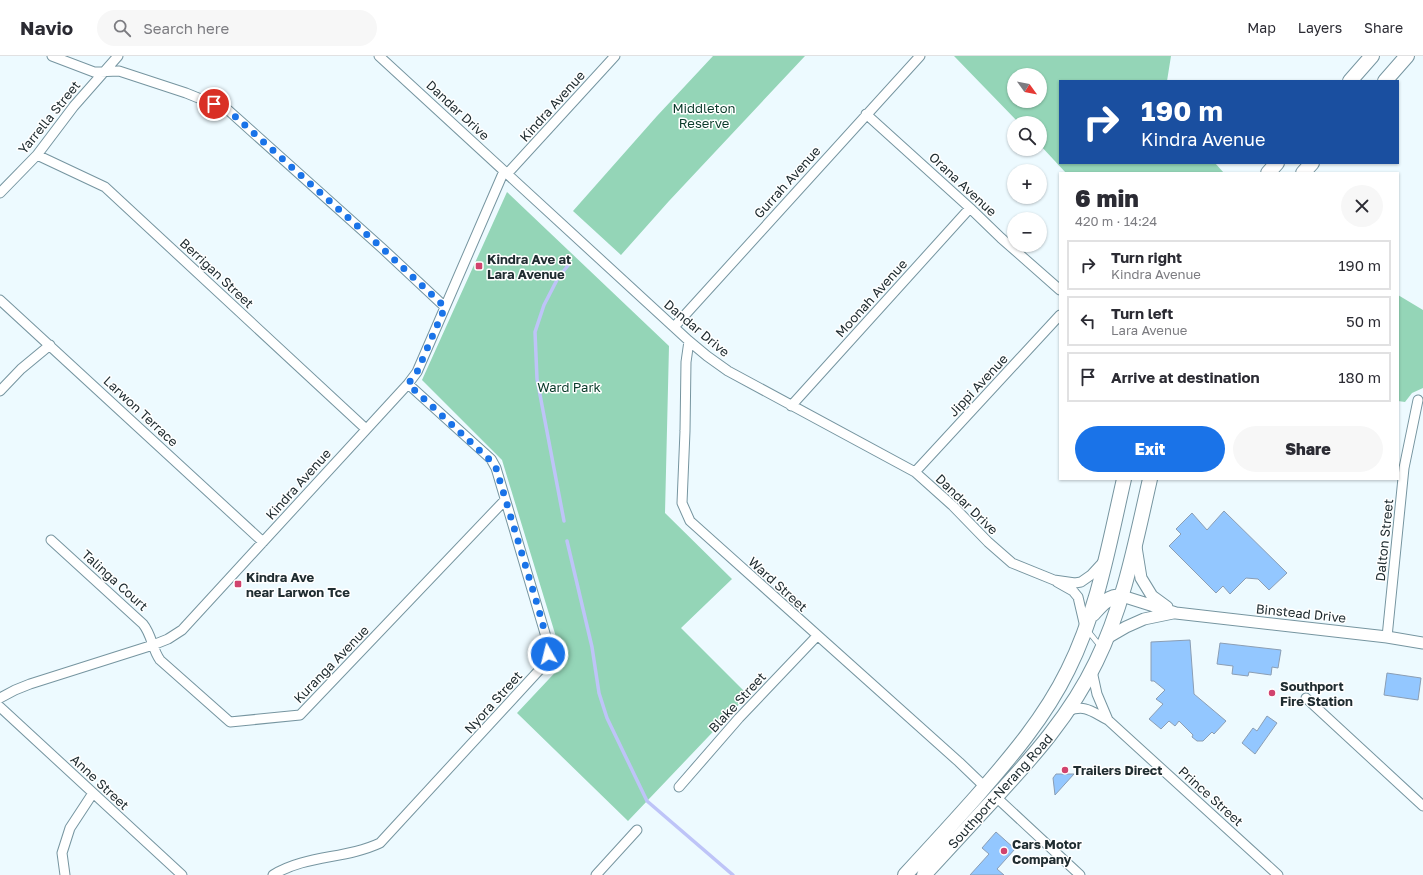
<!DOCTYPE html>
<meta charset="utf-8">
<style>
:root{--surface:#fff;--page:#f7f7f7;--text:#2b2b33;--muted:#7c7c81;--line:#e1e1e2;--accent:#1a73e8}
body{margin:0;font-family:"Golos Text",sans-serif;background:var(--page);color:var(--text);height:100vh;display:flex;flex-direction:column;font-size:15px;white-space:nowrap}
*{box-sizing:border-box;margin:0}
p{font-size:13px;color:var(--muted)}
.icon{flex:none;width:22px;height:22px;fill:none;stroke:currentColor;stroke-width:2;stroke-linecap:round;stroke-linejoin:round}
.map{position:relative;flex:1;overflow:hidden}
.drawer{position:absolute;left:1059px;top:116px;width:340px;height:308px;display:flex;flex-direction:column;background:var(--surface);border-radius:0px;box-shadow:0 1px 3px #0004}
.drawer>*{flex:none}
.hud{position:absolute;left:1059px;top:24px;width:340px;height:84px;border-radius:0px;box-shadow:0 1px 3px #0004;background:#1a4fa0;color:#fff;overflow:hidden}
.needle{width:26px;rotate:123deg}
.fabs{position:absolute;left:1007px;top:12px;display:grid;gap:8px}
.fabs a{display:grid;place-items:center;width:40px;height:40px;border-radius:50%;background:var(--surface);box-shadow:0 1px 3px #0004;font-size:20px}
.pin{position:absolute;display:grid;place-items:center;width:34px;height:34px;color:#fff;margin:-17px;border:2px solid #fff;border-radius:50%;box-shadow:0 1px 4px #0007}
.me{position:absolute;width:44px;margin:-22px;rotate:352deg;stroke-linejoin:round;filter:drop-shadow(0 0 3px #0008)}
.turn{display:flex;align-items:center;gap:14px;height:84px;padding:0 16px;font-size:18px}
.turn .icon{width:52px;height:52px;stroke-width:2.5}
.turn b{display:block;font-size:28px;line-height:34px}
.round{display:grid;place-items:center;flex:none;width:42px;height:42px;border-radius:21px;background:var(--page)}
.overview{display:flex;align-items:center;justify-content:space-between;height:68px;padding:0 16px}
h1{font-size:24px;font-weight:800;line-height:30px}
.cta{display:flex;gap:8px;margin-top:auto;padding:8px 16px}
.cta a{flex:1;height:46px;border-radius:24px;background:var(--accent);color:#fff;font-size:16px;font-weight:800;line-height:46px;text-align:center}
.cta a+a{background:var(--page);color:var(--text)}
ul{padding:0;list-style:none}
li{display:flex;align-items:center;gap:12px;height:50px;margin:0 8px 6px;padding:0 8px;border:2px solid var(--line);border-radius:0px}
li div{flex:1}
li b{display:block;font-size:15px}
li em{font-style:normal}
header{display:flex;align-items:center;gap:24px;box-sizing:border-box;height:56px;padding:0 20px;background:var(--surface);border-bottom:1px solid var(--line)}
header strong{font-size:19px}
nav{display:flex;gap:22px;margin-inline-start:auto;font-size:14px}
.search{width:280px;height:36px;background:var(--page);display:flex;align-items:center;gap:10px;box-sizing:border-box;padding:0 14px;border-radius:22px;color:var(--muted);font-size:15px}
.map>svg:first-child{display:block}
.green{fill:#94d5b7;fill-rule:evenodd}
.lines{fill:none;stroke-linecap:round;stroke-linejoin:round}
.stream{stroke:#bec4f8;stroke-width:3.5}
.building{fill:#93c7ff;stroke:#8b9eb4}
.service-casing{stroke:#7695a0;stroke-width:6}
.minor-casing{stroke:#7695a0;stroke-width:11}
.tertiary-casing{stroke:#7695a0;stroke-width:13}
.primary-casing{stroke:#7695a0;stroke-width:16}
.service{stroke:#fff;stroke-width:4.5}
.minor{stroke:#fff;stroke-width:9}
.tertiary{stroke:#fff;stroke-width:11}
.primary{stroke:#fff;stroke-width:14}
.route{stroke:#1a73e8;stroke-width:7;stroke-dasharray:0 12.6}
.poi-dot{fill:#d1436e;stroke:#fff;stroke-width:1.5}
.labels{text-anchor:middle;stroke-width:3;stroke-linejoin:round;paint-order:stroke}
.street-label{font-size:13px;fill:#202d31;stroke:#fff}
.park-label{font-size:13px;fill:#0a3b2a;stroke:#fff}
.poi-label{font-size:13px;font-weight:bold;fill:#202d31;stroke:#fff;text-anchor:start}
</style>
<header>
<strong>Navio</strong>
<div class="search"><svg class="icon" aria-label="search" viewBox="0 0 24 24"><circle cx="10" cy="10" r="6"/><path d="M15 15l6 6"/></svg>Search here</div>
<nav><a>Map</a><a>Layers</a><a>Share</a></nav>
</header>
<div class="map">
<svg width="1423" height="819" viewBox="0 0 1423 819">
<rect width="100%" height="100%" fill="#edfaff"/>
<path class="green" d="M713 0H805L669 145 621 199 573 155 657 60Z
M954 0H1171L1167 25H1060V107H1215L1224 117H1066L1040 89V67H1019ZM1014 19H1040V45H1014Z
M507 136 669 290 665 457 732 523 681 572 748 639 628 765 517 657 564 607 502 404 422 324Z
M1398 239 1423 254V332L1412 337 1405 346 1398 345Z"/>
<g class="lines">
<path class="stream" d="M564 465 537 323 535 276 544 249 558 222 570 207
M567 485 592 591 599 637 607 662 647 745 733 819"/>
</g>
<path class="building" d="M1224 455 1287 517 1269 534 1258 523 1246 522 1230 538 1223 530 1216 537 1169 490 1181 478 1176 473 1192 457 1207 474Z
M1190 584 1194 638 1226 665 1214 678 1212 676 1203 685H1197L1192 681 1193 679 1179 665 1175 670 1169 665 1161 673 1149 663 1163 648 1156 643 1165 634 1154 625H1151V586Z
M1220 587 1281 594 1278 612 1272 611 1271 619 1249 616 1248 620 1232 618 1233 610 1217 608Z
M1387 617 1421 622 1418 644 1384 639Z
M1267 660 1277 667 1255 698 1242 687 1253 672 1257 675Z
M1056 718H1074L1055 739 1053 722Z
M996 776 1015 793 997 813 1004 819H970L989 798 982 792Z"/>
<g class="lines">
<g class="service-casing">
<path id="service" d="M1088 575 1101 591"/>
</g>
<g class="minor-casing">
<path id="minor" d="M52 0 94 16 119 15 186 37 228 54 383 193 445 251
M379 0 689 285 707 300 728 315 915 416 953 450 988 486 1012 507 1054 524 1075 527 1081 526 1091 519 1103 506
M866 58 970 152 1001 182 1060 234
M37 99 105 131 366 373
M507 118 615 0
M0 137 37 99 74 50 118 0
M0 244 263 486
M674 271 920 0
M689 285 686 306 685 375 682 447 690 465 959 706 985 731
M0 335 21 313 50 289
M791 350 970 152
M915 416 1060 259
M51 484 143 568C152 579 152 593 160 604L230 666 300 659 505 444
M1057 526 1073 535 1078 541 1085 571
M1387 581 1404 412 1418 344
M1092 615 1097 638 1108 664
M0 642 15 634 30 628 153 589 168 583 182 574 408 328 417 316 504 115
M1306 642 1423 750
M0 651 182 819
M1068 655C1086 648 1092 656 1108 664L1278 819
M679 731 739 662 817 580
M996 741 1080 819
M65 819 62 797 70 772 93 737
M273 819C305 799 346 803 380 787L543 610 548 598 547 584 496 412 491 403 408 328
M596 819 637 774"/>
</g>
<g class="tertiary-casing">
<path id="tertiary" d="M1136 491 1141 522 1152 540 1167 551
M1122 540 1176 557 1387 581 1423 587
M1107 582 1126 571 1144 563 1173 557"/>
</g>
<g class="primary-casing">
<path id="primary" d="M1350 25 1372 0
M1385 25 1407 0
M1268 117 1277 107
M1303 117 1312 107
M1093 558C1101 549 1108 540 1122 540
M905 819C929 793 953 767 976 741 1011 701 1045 661 1068 614 1098 554 1109 488 1124 423
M924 819C947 794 971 768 994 743 1033 701 1071 658 1096 606 1124 549 1136 484 1150 423"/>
</g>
<use href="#service" class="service"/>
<use href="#minor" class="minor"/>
<use href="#tertiary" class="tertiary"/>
<use href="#primary" class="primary"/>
</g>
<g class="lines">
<path class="route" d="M214 48 228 54 383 193 445 251 417 316 408 328 490 404 496 412 538 551 547 584 548 598"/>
</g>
<g class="poi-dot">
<rect x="475" y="206" width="8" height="8" rx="2"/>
<rect x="234" y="524" width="8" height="8" rx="2"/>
<circle cx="1272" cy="637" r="4"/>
<circle cx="1065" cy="714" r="4"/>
<circle cx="1004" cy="795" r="4"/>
</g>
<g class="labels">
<g class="street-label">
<text transform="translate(552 50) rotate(-48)" y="5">Kindra Avenue</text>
<text transform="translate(458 54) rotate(43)" y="5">Dandar Drive</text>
<text transform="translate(49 61) rotate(-51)" y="5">Yarrella Street</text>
<text transform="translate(787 126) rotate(-48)" y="5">Gurrah Avenue</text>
<text transform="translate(963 128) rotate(43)" y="5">Orana Avenue</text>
<text transform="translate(217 217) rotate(43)" y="5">Berrigan Street</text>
<text transform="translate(871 242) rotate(-48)" y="5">Moonah Avenue</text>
<text transform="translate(697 272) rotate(40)" y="5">Dandar Drive</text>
<text transform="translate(978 329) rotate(-47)" y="5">Jippi Avenue</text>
<text transform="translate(141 355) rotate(43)" y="5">Larwon Terrace</text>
<text transform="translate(298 428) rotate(-48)" y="5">Kindra Avenue</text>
<text transform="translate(967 448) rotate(44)" y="5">Dandar Drive</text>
<text transform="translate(1384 484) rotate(-84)" y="5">Dalton Street</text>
<text transform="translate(115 524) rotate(42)" y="5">Talinga Court</text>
<text transform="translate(778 528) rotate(42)" y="5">Ward Street</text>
<text transform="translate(1301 557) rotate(6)" y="5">Binstead Drive</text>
<text transform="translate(331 608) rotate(-46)" y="5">Kuranga Avenue</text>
<text transform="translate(493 646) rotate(-48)" y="5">Nyora Street</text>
<text transform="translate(737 646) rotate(-47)" y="5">Blake Street</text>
<text transform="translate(100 726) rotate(43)" y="5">Anne Street</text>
<text transform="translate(1000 735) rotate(-48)" y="5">Southport-Nerang Road</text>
<text transform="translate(1211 740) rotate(42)" y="5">Prince Street</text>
</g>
<g class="park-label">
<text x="704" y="57">Middleton<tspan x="704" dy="15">Reserve</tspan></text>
<text x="569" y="336">Ward Park</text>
</g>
<g class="poi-label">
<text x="487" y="208">Kindra Ave at<tspan x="487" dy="15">Lara Avenue</tspan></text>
<text x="246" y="526">Kindra Ave<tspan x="246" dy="15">near Larwon Tce</tspan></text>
<text x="1280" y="635">Southport<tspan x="1280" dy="15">Fire Station</tspan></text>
<text x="1073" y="719">Trailers Direct</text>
<text x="1012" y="793">Cars Motor<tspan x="1012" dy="15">Company</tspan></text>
</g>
</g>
</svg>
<div class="fabs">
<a><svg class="needle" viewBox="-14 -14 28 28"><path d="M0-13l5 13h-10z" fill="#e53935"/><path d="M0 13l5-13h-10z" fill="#7c7c81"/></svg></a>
<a><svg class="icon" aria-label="search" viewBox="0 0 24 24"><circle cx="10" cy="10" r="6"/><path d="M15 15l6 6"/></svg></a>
<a>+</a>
<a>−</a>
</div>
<div class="pin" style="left:214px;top:48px;background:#d93025"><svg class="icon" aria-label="arrive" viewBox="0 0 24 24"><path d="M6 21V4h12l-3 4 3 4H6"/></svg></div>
<svg class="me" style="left:548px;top:598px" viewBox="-20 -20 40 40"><circle r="17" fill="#1a73e8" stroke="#fff" stroke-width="3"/><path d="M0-11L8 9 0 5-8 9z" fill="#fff"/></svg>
<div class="hud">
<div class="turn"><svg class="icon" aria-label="right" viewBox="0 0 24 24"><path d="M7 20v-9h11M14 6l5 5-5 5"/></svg><div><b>190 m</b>Kindra Avenue</div></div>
</div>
<section class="drawer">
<div class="overview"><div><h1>6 min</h1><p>420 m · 14:24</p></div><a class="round"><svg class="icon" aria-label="close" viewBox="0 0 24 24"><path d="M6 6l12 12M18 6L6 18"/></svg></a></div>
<ul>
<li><svg class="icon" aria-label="right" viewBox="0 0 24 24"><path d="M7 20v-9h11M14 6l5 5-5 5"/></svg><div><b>Turn right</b><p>Kindra Avenue</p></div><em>190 m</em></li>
<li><svg class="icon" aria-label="left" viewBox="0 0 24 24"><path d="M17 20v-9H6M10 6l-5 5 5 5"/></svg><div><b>Turn left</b><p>Lara Avenue</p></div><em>50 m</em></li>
<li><svg class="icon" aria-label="arrive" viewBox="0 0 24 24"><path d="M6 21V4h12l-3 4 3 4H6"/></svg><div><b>Arrive at destination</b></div><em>180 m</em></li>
</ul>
<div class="cta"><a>Exit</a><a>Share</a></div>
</section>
</div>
